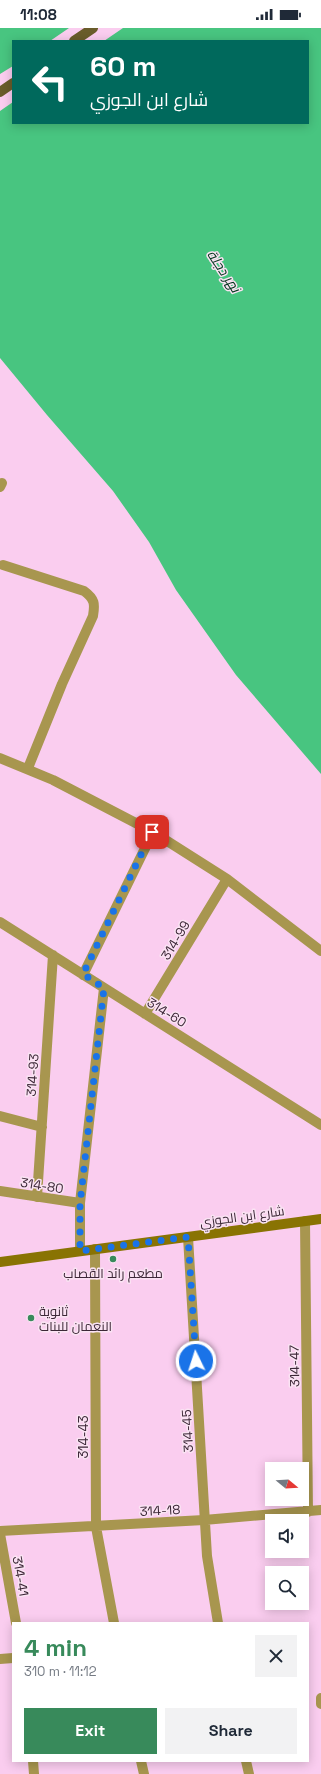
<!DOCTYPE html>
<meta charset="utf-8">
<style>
:root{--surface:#fff;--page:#f2f2f3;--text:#1f2937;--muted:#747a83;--accent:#388a5b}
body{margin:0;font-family:"Space Grotesk",Cairo,sans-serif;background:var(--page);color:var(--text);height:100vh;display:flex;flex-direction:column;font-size:15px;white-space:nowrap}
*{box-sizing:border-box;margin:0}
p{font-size:13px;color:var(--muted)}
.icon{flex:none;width:22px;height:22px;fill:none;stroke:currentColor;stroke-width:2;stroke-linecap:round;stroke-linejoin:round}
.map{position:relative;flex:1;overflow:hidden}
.drawer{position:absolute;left:12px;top:1594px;width:297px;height:140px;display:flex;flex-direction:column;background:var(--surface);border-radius:0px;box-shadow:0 2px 10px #0003}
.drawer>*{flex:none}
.guide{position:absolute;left:12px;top:12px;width:297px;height:84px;border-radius:0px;box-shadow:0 2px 10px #0003;background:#00695c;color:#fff;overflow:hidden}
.needle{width:26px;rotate:108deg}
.buttons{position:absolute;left:265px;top:1434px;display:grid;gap:8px}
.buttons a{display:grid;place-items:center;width:44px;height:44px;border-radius:0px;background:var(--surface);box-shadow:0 2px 10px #0003;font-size:20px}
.pin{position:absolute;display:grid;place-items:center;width:34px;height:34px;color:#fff;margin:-17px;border-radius:8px;box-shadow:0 2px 6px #0006}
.me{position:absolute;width:44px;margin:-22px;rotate:356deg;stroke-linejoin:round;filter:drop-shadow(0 0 3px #0008)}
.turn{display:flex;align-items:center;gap:14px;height:84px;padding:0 12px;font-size:18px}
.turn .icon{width:52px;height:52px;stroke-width:2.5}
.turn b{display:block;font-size:28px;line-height:34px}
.round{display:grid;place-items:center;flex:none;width:42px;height:42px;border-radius:0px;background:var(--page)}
.headline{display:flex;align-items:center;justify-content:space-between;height:68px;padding:0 12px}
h1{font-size:24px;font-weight:700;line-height:30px;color:var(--accent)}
.action{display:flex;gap:8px;margin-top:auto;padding:8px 12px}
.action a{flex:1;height:46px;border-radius:0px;background:var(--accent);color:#fff;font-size:16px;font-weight:700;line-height:46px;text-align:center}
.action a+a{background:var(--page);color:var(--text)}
.status{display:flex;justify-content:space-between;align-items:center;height:28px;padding:0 20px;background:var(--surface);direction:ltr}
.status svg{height:11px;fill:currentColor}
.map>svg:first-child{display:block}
.water{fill:#48c580;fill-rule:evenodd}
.pier{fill:#facdef}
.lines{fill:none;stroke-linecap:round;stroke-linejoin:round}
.street{stroke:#a8964f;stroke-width:10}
.secondary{stroke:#897303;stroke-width:10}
.primary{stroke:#695c2a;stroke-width:10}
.route{stroke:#1a73e8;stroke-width:7;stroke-dasharray:0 12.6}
.poi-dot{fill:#388a5b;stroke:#fae3f3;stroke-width:1.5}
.labels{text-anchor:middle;stroke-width:3;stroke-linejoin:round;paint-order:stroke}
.street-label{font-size:13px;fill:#3c2737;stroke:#fae3f3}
.poi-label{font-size:13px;fill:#3c2737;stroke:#fae3f3}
.water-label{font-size:14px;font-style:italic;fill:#00351b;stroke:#fae3f3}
</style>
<div class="status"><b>11:08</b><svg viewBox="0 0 49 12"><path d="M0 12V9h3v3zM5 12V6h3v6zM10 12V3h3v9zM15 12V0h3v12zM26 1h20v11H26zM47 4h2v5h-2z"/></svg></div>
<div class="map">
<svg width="321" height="1746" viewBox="0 0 321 1746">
<rect width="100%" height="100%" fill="#facdef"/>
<path class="water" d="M0 0H321V746L236 647 176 562 149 514 113 463 47 387 0 330ZM13 13H308V95H13Z"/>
<path class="pier" d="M69 0H123L104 13H50Z
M13 38V74L0 83V46Z"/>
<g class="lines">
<path class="street" d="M0 459 2 455
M3 537 84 563C95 571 95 576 93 588L62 656 28 740
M0 730 53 752 153 804 227 851 321 923
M0 894 321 1097
M83 947 153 804
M145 986 227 851
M0 1088 42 1099
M0 1163 80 1175
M37 1169 53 927
M305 1193 308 1484
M188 1209 207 1528 218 1595
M95 1221 96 1499 114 1595
M80 1223V1175L104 960
M0 1503 204 1492 321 1482
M0 1506 16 1595
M0 1631 13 1630
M321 1670V1676
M33 1733 34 1746
M141 1733 144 1746
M246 1733 249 1746"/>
<path class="secondary" d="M0 1234 321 1191"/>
<path class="primary" d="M74 13 93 0
M0 64 13 55"/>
</g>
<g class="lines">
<path class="route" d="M152 804 83 946 104 960 80 1176V1223L188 1209 196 1333"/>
</g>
<g class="poi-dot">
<circle cx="113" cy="1231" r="4"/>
<circle cx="31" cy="1290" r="4"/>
</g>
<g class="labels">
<g class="street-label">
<text transform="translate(175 912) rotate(-59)" y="5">314-99</text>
<text transform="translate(167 984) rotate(32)" y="5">314-60</text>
<text transform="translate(32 1047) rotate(-86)" y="5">314-93</text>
<text transform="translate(42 1157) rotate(9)" y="5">314-80</text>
<text transform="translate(242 1188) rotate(-8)" y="5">شارع ابن الجوزي</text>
<text transform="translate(294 1338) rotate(-91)" y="5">314-47</text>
<text transform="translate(187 1403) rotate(-93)" y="5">314-45</text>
<text transform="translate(83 1409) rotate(-90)" y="5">314-43</text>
<text transform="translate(160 1482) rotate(-3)" y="5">314-18</text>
<text transform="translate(21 1548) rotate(80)" y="5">314-41</text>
</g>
<g class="poi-label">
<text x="113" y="1250">مطعم رائد القصاب</text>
<text x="39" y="1288" text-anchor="start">ثانوية<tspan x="39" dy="15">النعمان للبنات</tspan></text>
</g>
<g class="water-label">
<text transform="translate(224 243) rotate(56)" y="5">نهر دجلة</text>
</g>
</g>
</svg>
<div class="buttons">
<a><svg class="needle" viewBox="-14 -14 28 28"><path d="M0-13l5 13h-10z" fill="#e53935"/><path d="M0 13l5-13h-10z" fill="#747a83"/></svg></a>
<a><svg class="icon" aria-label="sound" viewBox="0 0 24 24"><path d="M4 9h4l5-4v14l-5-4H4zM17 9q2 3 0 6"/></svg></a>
<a><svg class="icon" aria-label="search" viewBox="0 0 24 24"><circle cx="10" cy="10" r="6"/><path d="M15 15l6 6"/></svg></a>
</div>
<div class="pin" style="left:152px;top:804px;background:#d93025"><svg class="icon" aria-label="arrive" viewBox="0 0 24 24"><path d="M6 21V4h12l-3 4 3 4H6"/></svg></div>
<svg class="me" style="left:196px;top:1333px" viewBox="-20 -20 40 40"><circle r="17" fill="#1a73e8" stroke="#fff" stroke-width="3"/><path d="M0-11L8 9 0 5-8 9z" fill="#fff"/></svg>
<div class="guide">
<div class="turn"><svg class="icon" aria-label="left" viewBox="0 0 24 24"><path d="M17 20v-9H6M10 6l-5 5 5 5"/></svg><div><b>60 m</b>شارع ابن الجوزي</div></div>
</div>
<section class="drawer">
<div class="headline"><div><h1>4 min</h1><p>310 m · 11:12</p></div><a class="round"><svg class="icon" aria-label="close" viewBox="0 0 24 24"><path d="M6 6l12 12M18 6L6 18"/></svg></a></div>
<div class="action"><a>Exit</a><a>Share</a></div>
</section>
</div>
